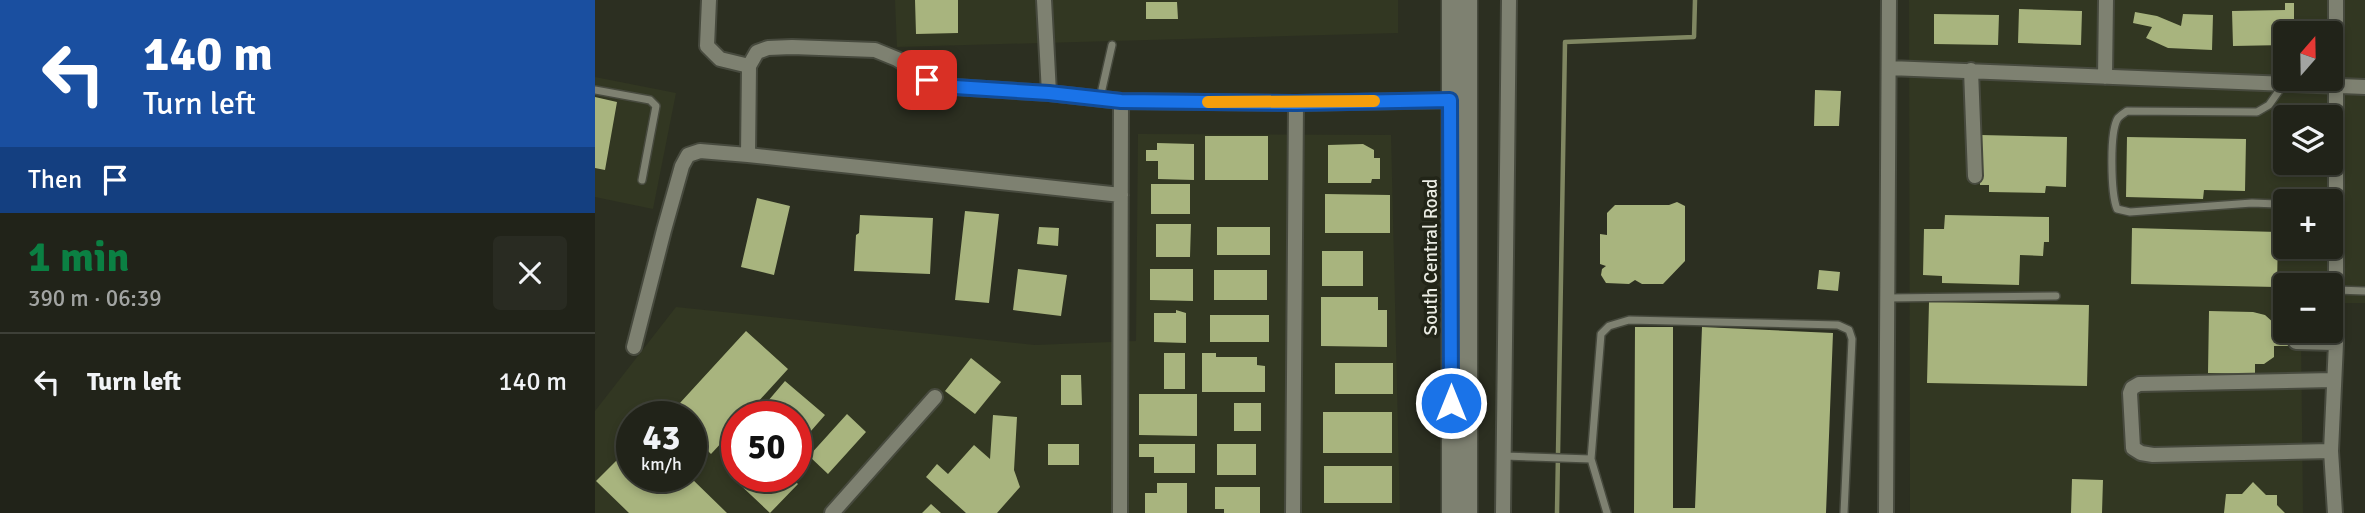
<!DOCTYPE html>
<meta charset="utf-8">
<style>
:root{--surface:#212319;--page:#292b22;--text:#f1f3f6;--muted:#a2a4a2;--line:#3e4038;--accent:#0b8043}
body{margin:0;font-family:Signika,sans-serif;background:var(--page);color:var(--text);height:100vh;display:flex;flex-direction:column;font-size:26px;white-space:nowrap}
*{box-sizing:border-box;margin:0}
p{font-size:23px;color:var(--muted)}
.icon{flex:none;width:38px;height:38px;fill:none;stroke:currentColor;stroke-width:2;stroke-linecap:round;stroke-linejoin:round}
.map{position:relative;flex:1;overflow:hidden}
.panel{display:flex;flex-direction:column;background:var(--surface);width:595px}
.panel>*{flex:none}
.banner{background:#1a4fa0;color:#fff;overflow:hidden}
.needle{width:46px;rotate:20deg}
.fabs{position:absolute;left:1678px;top:21px;display:grid;gap:14px}
.fabs a{display:grid;place-items:center;width:70px;height:70px;border-radius:7px;background:var(--surface);box-shadow:0 4px 10px #0003,0 0 0 2px var(--line);font-size:35px}
.speed{position:absolute;left:21px;top:401px;display:flex;gap:14px;font-size:35px;font-weight:700;text-align:center}
.speed>*{display:grid;place-content:center;width:91px;height:91px;border-radius:50%;background:var(--surface);box-shadow:0 4px 10px #0003,0 0 0 2px var(--line);line-height:1}
.speed small{font-size:18px;font-weight:400}
.speed .limit{border:10px solid #d22;background:#fff;color:#111}
.pin{position:absolute;display:grid;place-items:center;width:60px;height:60px;color:#fff;margin:-30px;border-radius:14px;box-shadow:0 4px 10px #0006}
.me{position:absolute;width:77px;margin:-38px;rotate:0deg;stroke-linejoin:round;filter:drop-shadow(0 0 5px #0008)}
.turn{display:flex;align-items:center;gap:24px;height:147px;padding:0 28px;font-size:32px}
.turn .icon{width:91px;height:91px;stroke-width:2.5}
.turn b{display:block;font-size:49px;line-height:60px}
.then{display:flex;align-items:center;height:66px;padding:0 28px;background:#0003;gap:14px;font-size:26px}
.round{display:grid;place-items:center;flex:none;width:74px;height:74px;border-radius:7px;background:var(--page)}
.head{display:flex;align-items:center;justify-content:space-between;height:119px;padding:0 28px}
h1{font-size:42px;font-weight:800;line-height:52px;color:var(--accent)}
ul{padding:0;list-style:none}
li{display:flex;align-items:center;gap:21px;height:98px;padding:0 28px;border-top:2px solid var(--line)}
li div{flex:1}
li b{display:block;font-size:26px}
li em{font-style:normal}
main{display:flex;flex:1;min-height:0}
.map>svg:first-child{display:block}
.built{fill:#323722;fill-rule:evenodd}
.lines{fill:none;stroke-linecap:round;stroke-linejoin:round}
.stream{stroke:#808762;stroke-width:4.5}
.building{fill:#a8b47e}
.lane-casing{stroke:#474a3e;stroke-width:10}
.street-casing{stroke:#474a3e;stroke-width:18}
.secondary-casing{stroke:#474a3e;stroke-width:21}
.lane{stroke:#7e8171;stroke-width:7}
.street{stroke:#7e8171;stroke-width:14}
.secondary{stroke:#7e8171;stroke-width:18}
.route-casing{stroke:#114b97;stroke-width:18}
.route{stroke:#1a73e8;stroke-width:12}
.slow{stroke:#f59e0b;stroke-width:12}
.labels{text-anchor:middle;stroke-width:7;stroke-linejoin:round;paint-order:stroke}
.street-label{font-size:19px;fill:#eaece3;stroke:#222518}
</style>
<main>
<section class="panel">
<div class="banner">
<div class="turn"><svg class="icon" aria-label="left" viewBox="0 0 24 24"><path d="M17 20v-9H6M10 6l-5 5 5 5"/></svg><div><b>140 m</b>Turn left</div></div>
<div class="then">Then<svg class="icon" aria-label="arrive" viewBox="0 0 24 24"><path d="M6 21V4h12l-3 4 3 4H6"/></svg></div>
</div>
<div class="head"><div><h1>1 min</h1><p>390 m · 06:39</p></div><a class="round"><svg class="icon" aria-label="close" viewBox="0 0 24 24"><path d="M6 6l12 12M18 6L6 18"/></svg></a></div>
<ul>
<li><svg class="icon" aria-label="left" viewBox="0 0 24 24"><path d="M17 20v-9H6M10 6l-5 5 5 5"/></svg><div><b>Turn left</b></div><em>140 m</em></li>
</ul>
</section>
<div class="map">
<svg width="1770" height="513" viewBox="0 0 1770 513">
<rect width="100%" height="100%" fill="#2c2f21"/>
<path class="built" d="M300 0H803V33L302 47Z
M1314 0H1770V303H1736V285H1690V331H1706L1708 513H1315ZM1690 33H1736V79H1690ZM1690 117H1736V163H1690ZM1690 201H1736V247H1690Z
M0 77 81 93 58 209 0 197Z
M543 134 796 135 805 513H0V411L81 307 440 345 541 341ZM37 416H96V476H37ZM142 416H201V476H142Z"/>
<g class="lines">
<path class="stream" d="M962 513 970 42 1099 37 1100 0"/>
</g>
<path class="building" d="M320 0H363V33L321 34Z
M551 2H582L583 19H551Z
M1690 3H1699V28H1709V33H1690V45L1638 46 1637 11 1690 10Z
M1424 9 1487 11 1486 45 1423 43Z
M1540 12 1562 16 1586 26 1588 14 1618 15 1617 50 1573 48 1551 38 1557 27 1538 23Z
M1339 14 1404 15 1403 45 1339 44Z
M1220 90 1246 91 1244 126H1219Z
M0 97 22 102 10 170 0 168Z
M1386 135 1472 137 1471 187 1451 186 1450 193 1394 192V185H1385Z
M610 136H673V180H610Z
M1532 137 1651 139 1650 191 1609 190 1608 199 1531 197Z
M562 143 599 144V180L563 179V161H551V150H562Z
M768 144 779 150V158H785V179H777L776 183H733V145Z
M556 184H595V214H556Z
M730 194 795 195V233H730Z
M162 198 195 206 179 275 146 267Z
M1082 202 1090 206V261L1068 284H1047L1040 280 1034 284 1011 283 1006 275 1007 269 1011 266 1005 264V234L1012 235V213L1020 205H1074Z
M370 211 404 214 394 303 360 300Z
M265 215 338 218 335 274 259 271 261 235 264 233Z
M1350 215 1454 217V242H1449L1448 256 1425 255 1424 285 1347 283V276L1328 275 1329 229H1349Z
M561 224H596L595 257H561Z
M444 227 464 228 463 246 442 244Z
M622 227H675V255H622Z
M1537 228 1683 232 1682 287 1536 284Z
M727 251H768V286H727Z
M423 269 472 275 466 316 418 310Z
M555 269H598V301L555 300Z
M619 270H672V300H619Z
M1224 270 1245 272 1243 291 1222 289Z
M726 297H783V310H792V347L726 346Z
M1334 302 1494 305 1492 386 1332 383Z
M581 310 591 313V343L559 342V313H581Z
M1614 311 1658 312 1670 315 1680 324V331H1694L1693 346H1679V357L1669 364H1660V374L1613 373Z
M615 315H674V342H615Z
M1040 327H1078V508H1100L1107 327 1238 333 1231 513H1039Z
M151 331 193 369 150 416H142V426L116 454 113 451 102 463 96 457V416H73Z
M569 353H590V389H569Z
M607 353H621V357H662V365L670 366V392H607Z
M376 358 406 382 380 414 350 391Z
M740 363H798V394H740Z
M466 375H486L487 405H466Z
M190 381 230 415 201 448V416H165L162 414Z
M544 394H602V436L544 435Z
M639 403H666V431H639Z
M728 412H797V453H728Z
M252 414 271 432 233 474 214 456Z
M398 415 422 417 419 470 425 487 402 513H371L331 477 342 464 353 474 379 445 395 459Z
M453 444H484V465H453Z
M544 444H600V473H559V457H544Z
M622 444H661V475H622Z
M37 445V476H94L132 513H34L1 481Z
M729 466H797V503H729Z
M144 476H194L203 484 175 513 140 480Z
M1477 479 1508 480 1507 513H1476Z
M1658 482 1671 495H1682V505L1690 513H1629L1631 494H1647Z
M562 483H592V513H550V493H562Z
M620 487H665V513H629V509H620Z
M336 504 346 513H327Z"/>
<g class="lines">
<g class="lane-casing">
<path id="lane" d="M0 90 55 100 61 106 47 180
M505 98 517 45
M1682 204 1657 203 1535 212 1522 209C1516 194 1514 132 1523 118 1526 115 1529 113 1532 111L1662 112 1674 105 1688 85
M1741 290 1770 291
M1292 298 1461 296
M909 456 996 459
M1012 513 996 459 1006 334 1014 326 1034 320 1243 325 1254 330 1257 339 1249 513"/>
</g>
<g class="street-casing">
<path id="street" d="M114 0 112 46 125 59 154 66
M449 0 454 93 526 101 701 103 866 100
M1294 68 1770 87
M1376 70 1380 176
M1510 77 1511 0
M153 155 526 195
M1701 342 1741 343
M39 347 69 230 87 166 93 155 105 151 153 155 154 66 162 52 173 48 197 47 280 50 302 59 344 86 454 93
M1736 451 1558 455 1546 453 1538 448 1535 393 1537 388 1544 384 1738 380
M237 513 340 397
M525 513 526 101
M698 513 701 103
M908 513 914 0
M1291 513 1294 0
M1740 513 1736 451 1741 343V0"/>
</g>
<g class="secondary-casing">
<path id="secondary" d="M856 0V513
M873 0V513"/>
</g>
<use href="#lane" class="lane"/>
<use href="#street" class="street"/>
<use href="#secondary" class="secondary"/>
</g>
<g class="lines">
<g class="route-casing">
<path id="route" d="M332 80 344 86 454 93 526 101 701 103 855 100 856 403"/>
</g>
<use href="#route" class="route"/>
<path class="slow" d="M613 102 779 101"/>
</g>
<g class="labels">
<g class="street-label">
<text transform="translate(835 257) rotate(-90)" y="7">South Central Road</text>
</g>
</g>
</svg>
<div class="fabs">
<a><svg class="needle" viewBox="-14 -14 28 28"><path d="M0-13l5 13h-10z" fill="#e53935"/><path d="M0 13l5-13h-10z" fill="#a2a4a2"/></svg></a>
<a><svg class="icon" aria-label="layers" viewBox="0 0 24 24"><path d="M12 4l9 5-9 5-9-5zM3 14l9 5 9-5"/></svg></a>
<a>+</a>
<a>−</a>
</div>
<div class="speed"><div>43<small>km/h</small></div><div class="limit">50</div></div>
<div class="pin" style="left:332px;top:80px;background:#d93025"><svg class="icon" aria-label="arrive" viewBox="0 0 24 24"><path d="M6 21V4h12l-3 4 3 4H6"/></svg></div>
<svg class="me" style="left:856px;top:403px" viewBox="-20 -20 40 40"><circle r="17" fill="#1a73e8" stroke="#fff" stroke-width="3"/><path d="M0-11L8 9 0 5-8 9z" fill="#fff"/></svg>
</div>
</main>
